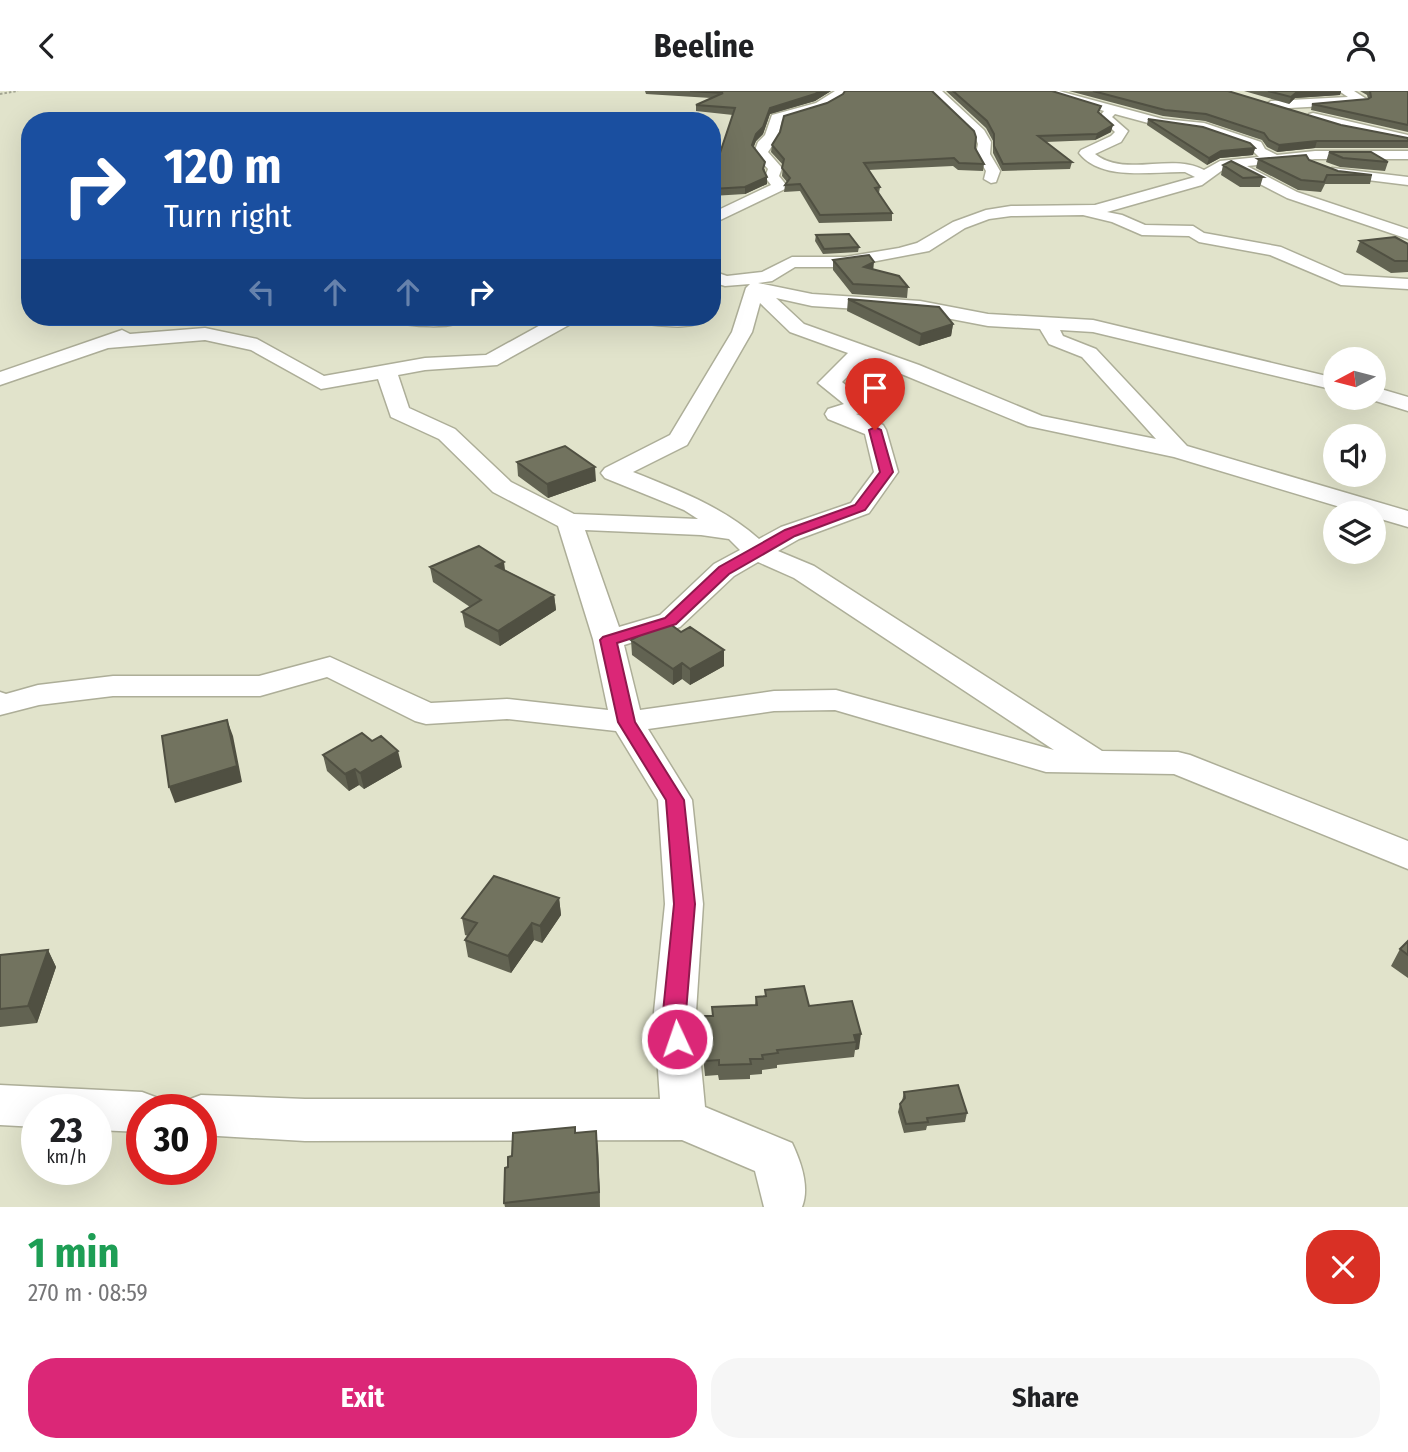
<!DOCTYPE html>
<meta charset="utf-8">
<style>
:root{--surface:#fff;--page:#f6f6f6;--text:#202124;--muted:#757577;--accent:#db2777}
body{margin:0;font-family:"Fira Sans Condensed",sans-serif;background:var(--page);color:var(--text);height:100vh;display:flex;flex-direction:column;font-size:26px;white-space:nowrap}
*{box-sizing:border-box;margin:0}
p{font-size:23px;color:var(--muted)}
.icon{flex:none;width:38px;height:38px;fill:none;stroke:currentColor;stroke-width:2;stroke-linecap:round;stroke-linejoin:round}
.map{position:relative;height:1116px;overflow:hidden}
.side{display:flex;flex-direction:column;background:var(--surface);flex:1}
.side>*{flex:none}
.hud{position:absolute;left:21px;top:21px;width:700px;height:214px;border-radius:28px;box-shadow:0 7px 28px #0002;background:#1a4fa0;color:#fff;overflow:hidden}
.needle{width:46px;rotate:263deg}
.buttons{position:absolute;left:1323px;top:256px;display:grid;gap:14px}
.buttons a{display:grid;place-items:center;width:63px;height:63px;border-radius:50%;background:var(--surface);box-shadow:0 7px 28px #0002;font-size:35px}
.speed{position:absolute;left:21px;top:1003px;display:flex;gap:14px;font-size:35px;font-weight:700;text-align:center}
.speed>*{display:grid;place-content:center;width:91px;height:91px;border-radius:50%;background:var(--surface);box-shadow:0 7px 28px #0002;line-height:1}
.speed small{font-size:18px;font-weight:400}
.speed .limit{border:10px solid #d22;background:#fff;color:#111}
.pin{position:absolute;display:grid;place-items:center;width:60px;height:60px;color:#fff;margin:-72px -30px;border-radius:50% 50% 50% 0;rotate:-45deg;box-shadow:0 0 7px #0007}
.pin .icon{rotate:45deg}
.me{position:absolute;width:77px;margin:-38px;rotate:357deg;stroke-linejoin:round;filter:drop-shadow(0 0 5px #0008)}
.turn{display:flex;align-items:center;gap:24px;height:147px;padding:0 28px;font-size:32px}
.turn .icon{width:91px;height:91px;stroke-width:2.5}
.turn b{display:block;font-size:49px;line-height:60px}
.lanes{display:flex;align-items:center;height:66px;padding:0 28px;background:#0003;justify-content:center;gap:35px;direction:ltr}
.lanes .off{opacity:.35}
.round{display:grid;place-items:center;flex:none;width:74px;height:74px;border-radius:28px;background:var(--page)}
.headline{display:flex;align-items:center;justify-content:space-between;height:119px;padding:0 28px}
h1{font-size:42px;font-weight:700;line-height:52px;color:#1e9e55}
.button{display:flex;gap:14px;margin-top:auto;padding:14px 28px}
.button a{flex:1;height:80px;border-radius:28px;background:var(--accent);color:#fff;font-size:28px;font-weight:700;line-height:80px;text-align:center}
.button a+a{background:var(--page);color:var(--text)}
header{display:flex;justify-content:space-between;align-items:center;height:91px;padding:0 28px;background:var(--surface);font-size:32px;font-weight:700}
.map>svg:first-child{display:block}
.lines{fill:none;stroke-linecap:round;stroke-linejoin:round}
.minor-casing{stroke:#adae98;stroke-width:3}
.path{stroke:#a3a592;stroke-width:2;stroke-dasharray:2.5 2;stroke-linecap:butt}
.minor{fill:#fff;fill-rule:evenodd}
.wall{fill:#626352}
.shaded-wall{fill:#505042}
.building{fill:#72735f;stroke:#505042;stroke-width:2}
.route{fill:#db2777;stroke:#8e194d;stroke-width:2}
</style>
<header><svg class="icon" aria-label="back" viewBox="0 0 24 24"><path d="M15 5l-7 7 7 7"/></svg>Beeline<svg class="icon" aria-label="person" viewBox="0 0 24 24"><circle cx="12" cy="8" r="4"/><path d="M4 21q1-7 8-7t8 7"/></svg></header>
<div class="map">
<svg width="1408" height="1116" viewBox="0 0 1408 1116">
<rect width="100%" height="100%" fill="#e1e3cb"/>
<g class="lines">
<g class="minor-casing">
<path id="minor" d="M835 0H847C831 20 805 22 782 29L778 46 768 61 782 77 779 85 787 95 785 98 712 133V122L771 94 765 86 768 78 754 62 758 51 765 44 772 24 816 12Z
M929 0H942L984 39 991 51 990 63 1000 80 996 91 991 92 984 88 986 80 976 63 978 53 975 45Z
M1040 0H1059L1163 28 1204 32 1261 51 1265 58 1277 64 1315 60H1408V68H1315L1247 75 1297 101 1408 138V148L1287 107 1229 77 1224 78 1202 94 1107 121 1122 124 1145 134 1193 135 1204 142 1281 156 1345 184 1408 188V198L1341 194 1270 164 1199 151 1189 145 1142 144 1112 131 1083 124 1011 125 989 128 965 137 929 160 845 176H795L772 190 758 192 812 203 920 210 988 223 1093 229 1335 287V299L1093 241 1060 239 1063 245 1096 258 1187 355 1408 420V436L1374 426V422H1360L1174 366 1028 335 865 268 842 291 871 315 868 320 856 323 883 334 886 339 898 381 869 422 799 448 778 460 814 475 1102 660 1178 661 1190 664 1408 750V778L1174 683 1046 681 835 619 774 620 648 638 692 709 703 813 696 921 705 1016 792 1052C801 1071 810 1096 802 1116H764L755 1080 682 1049 305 1050 201 1044V1018H181L185 1010 201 1004 305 1008H660L654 921 665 813 658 709 616 640 507 628 426 633 415 630 327 586 260 605H113L39 614 0 624V601L6 603 38 594 113 585H259L330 566 431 612 507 608 608 619 593 548 558 435 493 401 439 348 391 326 378 288 321 298 251 259 205 249 108 257 0 294V281L122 239 130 243 205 237 257 248 324 285 425 267 486 264 555 226H578L576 230 497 274 425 279 398 284 409 317 455 338 511 391 574 423 698 428 684 419 605 387 601 382 605 377 670 344 732 241 746 197 750 193 725 195 712 191V180L727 185 762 181 792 166H845L899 157 917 152 953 131 986 119 1011 115 1095 114 1195 86 1185 81C1153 80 1102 91 1079 62L1081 59 1111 45 1115 41 1099 26 1104 20ZM1115 23 1163 36 1202 40 1250 57 1259 66 1220 70 1204 79C1172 61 1125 87 1095 63L1121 51 1128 40 1112 26ZM776 207 812 215 920 222 988 235 1040 238 1049 253 1082 266 1156 348 1042 325 919 274 804 233ZM760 212 790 241 848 262 818 292 844 313 828 318 825 323 828 328 865 343 874 381 851 412 781 436 759 448C723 416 678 399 633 381L687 354 752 241ZM585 439 701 444 729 448 740 459 714 473 660 524 619 536ZM758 471 794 487 1054 659 836 599 774 600 640 619 624 554 680 536 734 485Z
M1339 0H1354L1368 9 1362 13 1271 18 1265 14 1271 10 1348 6Z
M1313 22 1408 44V52L1309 29V23Z
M1332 77 1408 86V94L1327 84 1325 81Z
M385 226H468C456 241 405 234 387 230Z
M626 226H708C694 242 655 233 635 232L628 230Z
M1374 296 1408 306V320L1366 307 1374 306Z
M0 994 142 1001 158 1007 163 1018H142V1041L96 1039V1018H37V1036L0 1034Z"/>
</g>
<path class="path" d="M0 3 18 0"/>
<use href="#minor" class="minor"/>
</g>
<path class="wall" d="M645 0H831L815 10 770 23 763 43 756 50 753 56 765 79 764 80 767 86V93L745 103 712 105V86L733 24 696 20V14L711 7 646 3Z
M946 0H1052L1099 22 1111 41 1095 49 1046 51 1072 71 1070 78 1002 80 993 62V50L986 37Z
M1069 0H1228L1341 34 1408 47V57H1315L1277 61 1267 56 1262 49 1205 30 1163 25Z
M1244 0H1341L1340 4 1295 7 1289 13Z
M1360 0H1408V41L1311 19 1312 13 1368 8 1367 4Z
M843 3 975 57 984 73 983 80 958 79 953 75 868 79 880 96 879 102 892 122V130L819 132 800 100 784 101 785 94 787 91 782 85 783 74 771 61 772 54 827 12Z
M1148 28 1255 57 1253 64 1220 67 1207 74 1147 34Z
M1329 61 1388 71 1385 80 1340 76 1326 71Z
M1258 68 1309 69 1338 80 1372 84 1370 93H1325L1321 101 1298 99 1256 77Z
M1223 74 1263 86 1260 96H1240L1221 84Z
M816 144 859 156 858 161 823 163 815 150Z
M1360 150 1408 153V181L1391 182 1356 161Z
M833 169 873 178 908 196 907 207 852 203 833 179Z
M848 208 953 233 951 245 919 255 847 220Z
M517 371 596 390 548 407 518 385Z
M430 476 505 479 554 504 556 519 500 555 465 536 462 521 470 516 433 491Z
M631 549 724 575 690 594 682 588 673 594 632 564Z
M323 664 402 676 364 698 359 694 349 700 327 680Z
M559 807 561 824 542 852 534 849 511 882 468 866 465 849 468 845 465 844 462 827Z
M1408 850V887L1391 875 1400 858Z
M48 859 56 876 37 932 0 936V864Z
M765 899 809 915 852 910 859 958 855 959 854 966 777 974V977L762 979V983L750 984V988L719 989 718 984 705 985 701 944V929H705L712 925V916L755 914 756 906 765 905Z
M904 1001 967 1022 965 1031 927 1035 926 1039 904 1042 898 1021 900 1013 902 1010Z
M575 1042 598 1057 600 1116H505L504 1112 508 1076 512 1065Z"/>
<path class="shaded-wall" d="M821 0H831L815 10 770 23 763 43 756 50 752 61V54L756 43 770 17Z
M1313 0H1341L1340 4 1295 7 1289 13 1291 6 1297 1Z
M1113 34 1111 41 1095 49 1097 43Z
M1317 50 1315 57 1277 61 1279 54Z
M1255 57 1253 64 1220 67 1207 74 1209 67 1221 60Z
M767 86V93L745 103V96Z
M874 171 873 181 864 176Z
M953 233 951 245 919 255 921 243Z
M595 376 596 390 548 407 547 393Z
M504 471 506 486 496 475Z
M554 504 556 519 500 555 498 540Z
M724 559V575L690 594V578Z
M682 572V588L673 594V578Z
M227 629 233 645 242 691 175 712 169 696Z
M398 660 402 676 364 698 360 682Z
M355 678 359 694 349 700 345 683Z
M559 807 561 824 542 852 540 835Z
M532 832 534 849 511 882 508 865Z
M48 859 56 876 37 932 28 915Z
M861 943 859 958 855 959 856 951 854 944Z
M596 1040 598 1057 600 1116 599 1101Z"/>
<path class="building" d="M690 0H821L815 3 770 17 763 36 756 43 752 54 765 71 763 78 767 86 745 96 712 98V86L735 17 696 14 723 2Z
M845 0H932L974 40 976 46 975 57 984 73 959 72 954 67 864 72 880 96 875 97 892 122 820 124 800 93 785 94 790 87 782 77 784 68 772 54 780 41 784 25 827 12 843 3Z
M953 0H1052L1101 15 1098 21 1113 34 1097 43 1038 45 1072 71 1003 73 994 55V43L987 30Z
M1093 0H1228L1341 34 1408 47V50H1317L1279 54 1269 49 1264 42 1206 23 1165 19Z
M1268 0H1313L1297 1 1291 6Z
M1370 0H1408V34L1312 13 1368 8 1371 6Z
M464 23H495L494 30H464Z
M1148 28 1203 36 1250 52 1255 57 1221 60 1209 67Z
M1329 61H1371L1388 71 1343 67Z
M1306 64 1309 69 1338 80 1372 84H1327L1324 91 1301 89 1258 68Z
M1231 70 1263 86 1243 87 1223 74Z
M849 143 859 156 824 158 816 144Z
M1395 146 1408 153V170H1395L1360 150Z
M869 164 874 171 864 176 899 185 908 196 853 193 833 169Z
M848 208 939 216 953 233 921 243Z
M565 355 595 376 547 393 517 371Z
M479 455 504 471 496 475 554 504 498 540 462 521 481 509 430 476Z
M666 530 681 541 690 536 724 559 690 578 682 572 673 578 631 549Z
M227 629 237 675 169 696 162 645Z
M362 642 372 650 381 645 398 660 360 682 355 678 345 683 323 664Z
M494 785 559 807 540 835 532 832 508 865 465 849 477 832 462 827Z
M1408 850V864L1400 858Z
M48 859 28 915 0 918V864Z
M804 895 809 915 852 910 861 943 854 944 856 951 777 959 778 962 762 964 763 968H750L751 973 719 974V969L705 970 701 929H705V925H713L712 916 757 914 756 906 766 905 765 899Z
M958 994 967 1022 927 1027 928 1031 906 1033 900 1013 905 1007 904 1001Z
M575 1036V1042L596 1040 599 1101 504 1112 505 1077 508 1076V1066L512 1065 513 1042Z"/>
<path class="route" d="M875 336 881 339 893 381 865 419 795 445 729 483 676 533 617 552 635 631 684 709 695 813 686 921 688 948 685 955 677 958 669 955 666 948 663 921 674 813 666 709 618 631 600 549 603 546 665 527 719 476 785 439 855 414 880 381 869 339Z"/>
</svg>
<div class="buttons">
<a><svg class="needle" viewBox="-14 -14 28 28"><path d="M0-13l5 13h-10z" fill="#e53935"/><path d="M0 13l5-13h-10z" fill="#757577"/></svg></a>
<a><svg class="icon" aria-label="sound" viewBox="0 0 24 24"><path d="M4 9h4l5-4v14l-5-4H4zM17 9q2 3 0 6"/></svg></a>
<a><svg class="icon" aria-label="layers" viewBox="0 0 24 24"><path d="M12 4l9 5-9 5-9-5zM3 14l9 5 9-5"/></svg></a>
</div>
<div class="speed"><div>23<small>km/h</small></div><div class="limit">30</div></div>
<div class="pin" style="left:875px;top:339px;background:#d93025"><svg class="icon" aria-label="arrive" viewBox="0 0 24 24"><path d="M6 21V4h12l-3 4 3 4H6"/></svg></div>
<svg class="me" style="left:677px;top:948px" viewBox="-20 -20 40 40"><circle r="17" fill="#db2777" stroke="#fff" stroke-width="3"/><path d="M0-11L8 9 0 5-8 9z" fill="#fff"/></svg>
<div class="hud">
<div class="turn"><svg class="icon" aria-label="right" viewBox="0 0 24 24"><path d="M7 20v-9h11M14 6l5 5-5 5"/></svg><div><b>120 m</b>Turn right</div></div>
<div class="lanes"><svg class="icon off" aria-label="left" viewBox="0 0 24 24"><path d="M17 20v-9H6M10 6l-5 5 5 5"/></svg><svg class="icon off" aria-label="ahead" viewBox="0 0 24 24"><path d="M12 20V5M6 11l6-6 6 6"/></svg><svg class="icon off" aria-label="ahead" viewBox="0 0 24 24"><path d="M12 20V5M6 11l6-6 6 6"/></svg><svg class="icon" aria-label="right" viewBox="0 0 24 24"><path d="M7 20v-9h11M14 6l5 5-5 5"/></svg></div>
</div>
</div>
<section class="side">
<div class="headline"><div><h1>1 min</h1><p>270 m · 08:59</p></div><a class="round" style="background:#d93025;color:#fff"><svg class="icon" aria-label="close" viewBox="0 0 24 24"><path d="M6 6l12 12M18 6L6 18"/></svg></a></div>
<div class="button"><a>Exit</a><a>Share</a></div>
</section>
